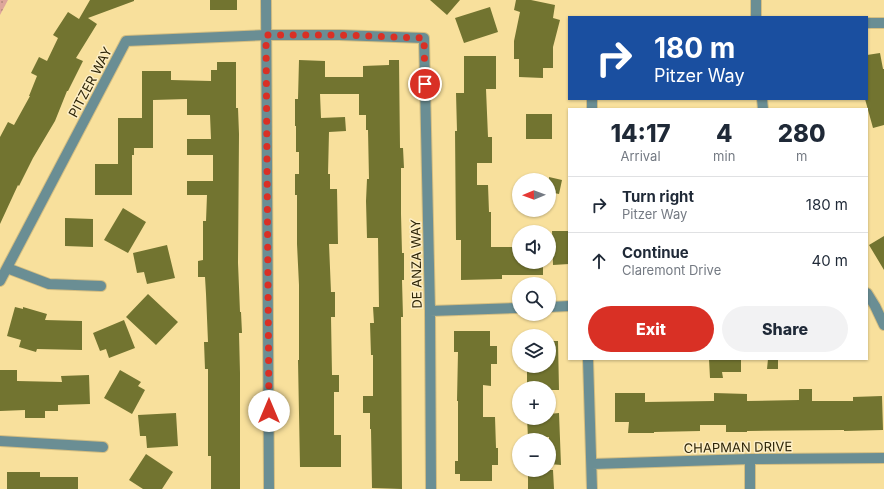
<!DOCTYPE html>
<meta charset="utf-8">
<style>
:root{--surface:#fff;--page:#f2f2f3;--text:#1f2937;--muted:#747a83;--line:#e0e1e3;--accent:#d93025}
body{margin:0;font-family:Inter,sans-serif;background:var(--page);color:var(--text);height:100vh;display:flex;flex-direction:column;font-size:15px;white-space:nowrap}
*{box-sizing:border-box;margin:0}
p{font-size:13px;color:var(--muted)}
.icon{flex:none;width:22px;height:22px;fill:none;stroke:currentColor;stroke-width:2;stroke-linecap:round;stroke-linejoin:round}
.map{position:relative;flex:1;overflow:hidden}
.drawer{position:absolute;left:568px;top:108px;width:300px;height:252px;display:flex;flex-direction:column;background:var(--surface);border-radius:0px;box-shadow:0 1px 3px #0004}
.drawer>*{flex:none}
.hud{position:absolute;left:568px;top:16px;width:300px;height:84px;border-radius:0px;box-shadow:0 1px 3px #0004;background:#1a4fa0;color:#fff;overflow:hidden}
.needle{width:26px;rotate:269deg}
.controls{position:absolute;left:512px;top:173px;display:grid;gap:8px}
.controls a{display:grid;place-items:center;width:44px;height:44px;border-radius:50%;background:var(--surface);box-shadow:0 1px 3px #0004;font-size:20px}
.pin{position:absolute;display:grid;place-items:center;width:34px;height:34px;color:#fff;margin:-17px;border:2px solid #fff;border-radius:50%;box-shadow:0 1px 4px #0007}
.me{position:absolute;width:44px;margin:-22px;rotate:0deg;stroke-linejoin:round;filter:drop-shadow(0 0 3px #0008)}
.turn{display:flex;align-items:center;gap:14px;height:84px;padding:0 20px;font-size:18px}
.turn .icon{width:52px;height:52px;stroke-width:2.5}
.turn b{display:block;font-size:28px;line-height:34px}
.eta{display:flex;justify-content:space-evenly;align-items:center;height:68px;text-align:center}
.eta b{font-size:24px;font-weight:800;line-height:28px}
.cta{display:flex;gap:8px;margin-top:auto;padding:8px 20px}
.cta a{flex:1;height:46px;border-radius:24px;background:var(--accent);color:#fff;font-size:16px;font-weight:800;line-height:46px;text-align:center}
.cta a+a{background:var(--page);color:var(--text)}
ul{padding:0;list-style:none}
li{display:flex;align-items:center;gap:12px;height:56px;padding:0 20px;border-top:1px solid var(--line)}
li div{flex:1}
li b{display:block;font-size:15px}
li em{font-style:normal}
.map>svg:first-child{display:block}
.park{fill:url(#park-dots)}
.building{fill:#727430}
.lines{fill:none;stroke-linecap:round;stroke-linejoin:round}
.minor-casing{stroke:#d4be81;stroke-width:12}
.minor{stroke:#6a8e94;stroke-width:10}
.route{stroke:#d93025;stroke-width:7;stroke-dasharray:0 12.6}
.labels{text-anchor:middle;stroke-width:3;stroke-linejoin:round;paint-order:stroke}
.street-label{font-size:13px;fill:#2e2508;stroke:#fdeec6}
</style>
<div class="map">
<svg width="884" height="489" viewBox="0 0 884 489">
<defs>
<pattern id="park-dots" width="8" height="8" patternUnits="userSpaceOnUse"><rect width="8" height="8" fill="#dea69b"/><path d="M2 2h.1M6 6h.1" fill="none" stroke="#b4877c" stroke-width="1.8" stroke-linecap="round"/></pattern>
</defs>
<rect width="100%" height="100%" fill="#f8e09c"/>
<path class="park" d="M0 0H8L0 15Z"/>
<path class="building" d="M90 0H134V1L88 18 97 24 76 58 83 61 68 91H67L55 121 33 158 19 186 18 185 0 224V137L8 122 14 125 30 96H29L37 76 31 73 39 57 47 61 58 38 53 35 68 12 79 19Z
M210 0H237V10H210Z
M430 0H460L447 15Z
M516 0H531L555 5 553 18 560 20 553 47V68H543V78L519 77V59H514V41L520 12 514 10Z
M490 7 498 32 464 43 455 18Z
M880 53 883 69H884V125L873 128 865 99H867V55Z
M464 56H496V89H486L488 137H492V163H477V185H488L489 212H491V247H519V262H543V275H502V279L461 280V240H456L455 131H457L456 93H464Z
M299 60 325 61V77H363V66L389 65V60H399L400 148H403L404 168H401V214L402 253H404V280H402L403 317H401L402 489 372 488 371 429H370V413H363V396H373V355H371L370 323H374L373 307H379L378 238H367L366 201 367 179H369L368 130H366V115H359V94H320L321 118 345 117 346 131 329 132 328 174H330V189H337L338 244H329L331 292H335V317H331L332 375H339V392H334V435H341V467H300L298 360H299V285L297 244V195H295V174H299V152H296V126H295V99H298Z
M217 62H236V108H238L239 134 238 263 240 312H241L242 333H239L240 373V489H211V456H208V369H205L204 342H208L206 294 205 277H198V261L203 260V221H206L207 195H187V181H213V155H187V139H211L210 115H187V99L153 100V148H134V155H132V195H95V164H118V118H142V71H171V80L211 81V70H217Z
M526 114H552V139H526Z
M549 177 562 180 559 194 549 192Z
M123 208 146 222 128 253 104 240Z
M65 218 93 219V247L65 246Z
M552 231H569V264L553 265Z
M884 236V270L869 245Z
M167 245 175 278 147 284 144 272 137 273 133 253Z
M148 294 178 322 156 345 126 317Z
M15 307 23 309V307L47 314 45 320 82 321V350L37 349 36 352 19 347 21 340 7 336Z
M124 320 135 348 109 358 106 349 100 351 93 333Z
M454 331H490V346H497V364H491V386L483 385V417H495L496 448H498V465H492V481H460V474H455V461H458V401H457L458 352H454Z
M549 341H558L559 390H549V388H527V366H549Z
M709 359H741V372H722L723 378H710Z
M768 359H778V369H767Z
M0 370H17V381L62 382 61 376 89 375 90 404 58 405V411H45V418H25V410L0 411Z
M120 370 141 382 138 386 145 390 132 414 104 398Z
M799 389H812V401H853V397L882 396 883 430 844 431V430L747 431V432H726V425H700V431L654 432V433H628L629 422H615V393H645V402L714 401V393L747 394V401L799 400Z
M176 413 178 446 147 448 146 436H140L138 415Z
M559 413 561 465 549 464V437L528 438 527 418H549V414Z
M146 454 173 472 162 489H143L129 480Z
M528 470H553L554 489H528Z
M7 472H40V477H78V489H7Z"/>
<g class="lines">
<g class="minor-casing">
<path id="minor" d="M266 0 269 489
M756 0V17
M867 23H884
M592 99V109
M762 99 763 109
M7 268 49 284 101 286
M0 281 126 41 266 35H339L424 38 430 311 431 489
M867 293 875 306 884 325
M549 307 569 306
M430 311 519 308
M588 359 592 489
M0 441 103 447
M592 464 750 459 884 458
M750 489V459"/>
</g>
<use href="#minor" class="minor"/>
</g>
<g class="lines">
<path class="route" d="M269 411 266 35H339L424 38 425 84"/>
</g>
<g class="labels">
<g class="street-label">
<text transform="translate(90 82) rotate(-62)" y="5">PITZER WAY</text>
<text transform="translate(416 264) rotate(-91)" y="5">DE ANZA WAY</text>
<text transform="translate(738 447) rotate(-1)" y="5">CHAPMAN DRIVE</text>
</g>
</g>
</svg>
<div class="controls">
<a><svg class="needle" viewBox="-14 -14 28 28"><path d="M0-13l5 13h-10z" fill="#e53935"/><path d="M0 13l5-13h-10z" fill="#747a83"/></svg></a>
<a><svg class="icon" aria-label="sound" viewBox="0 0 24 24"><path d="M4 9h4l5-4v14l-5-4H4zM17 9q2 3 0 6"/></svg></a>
<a><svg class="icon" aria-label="search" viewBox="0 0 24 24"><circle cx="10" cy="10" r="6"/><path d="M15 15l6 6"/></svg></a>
<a><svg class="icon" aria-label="layers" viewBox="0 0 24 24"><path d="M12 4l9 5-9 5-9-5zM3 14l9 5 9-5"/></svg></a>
<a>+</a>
<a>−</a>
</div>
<div class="pin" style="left:425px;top:84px;background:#d93025"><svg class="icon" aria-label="arrive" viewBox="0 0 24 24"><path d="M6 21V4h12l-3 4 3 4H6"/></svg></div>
<svg class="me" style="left:269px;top:411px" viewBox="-20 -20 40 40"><circle r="19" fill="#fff"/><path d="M0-13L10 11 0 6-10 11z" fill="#d93025"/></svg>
<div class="hud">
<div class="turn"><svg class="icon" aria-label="right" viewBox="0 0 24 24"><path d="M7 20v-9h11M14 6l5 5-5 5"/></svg><div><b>180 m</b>Pitzer Way</div></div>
</div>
<section class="drawer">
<div class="eta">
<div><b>14:17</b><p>Arrival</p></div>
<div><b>4</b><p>min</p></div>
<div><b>280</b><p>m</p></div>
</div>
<ul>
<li><svg class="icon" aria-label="right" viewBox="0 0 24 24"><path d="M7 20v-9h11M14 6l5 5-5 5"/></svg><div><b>Turn right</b><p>Pitzer Way</p></div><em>180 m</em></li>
<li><svg class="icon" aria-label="ahead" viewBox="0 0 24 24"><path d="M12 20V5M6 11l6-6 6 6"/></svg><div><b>Continue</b><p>Claremont Drive</p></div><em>40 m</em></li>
</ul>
<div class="cta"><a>Exit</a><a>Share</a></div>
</section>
</div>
